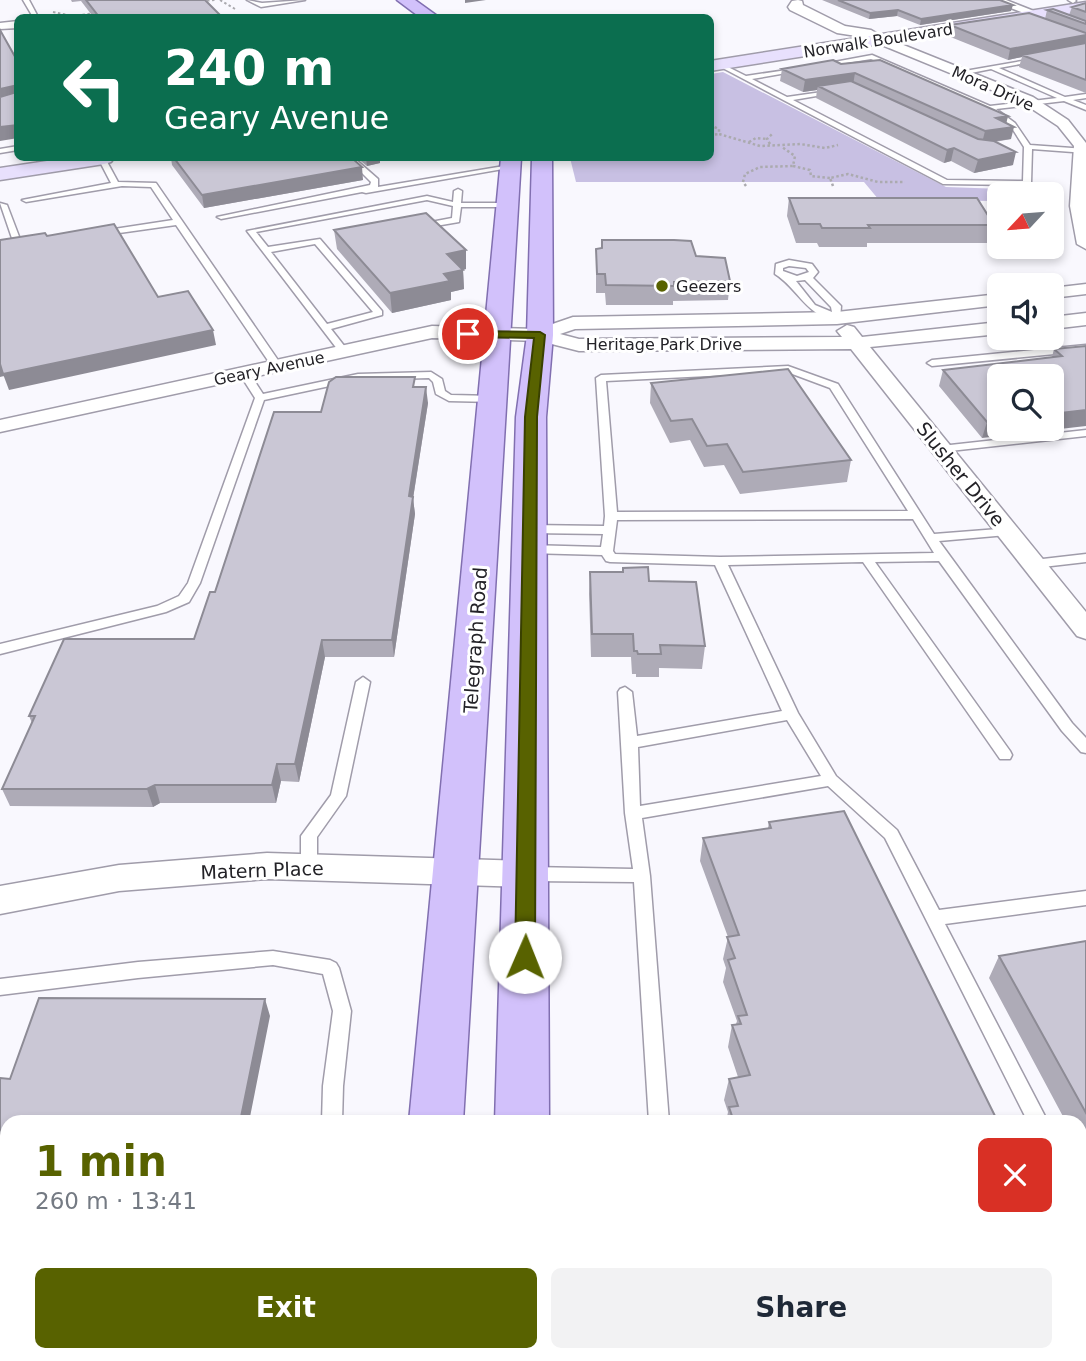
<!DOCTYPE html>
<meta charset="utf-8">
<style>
:root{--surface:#fff;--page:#f2f2f3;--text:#1f2937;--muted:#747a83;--accent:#586200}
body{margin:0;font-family:"DejaVu Sans",sans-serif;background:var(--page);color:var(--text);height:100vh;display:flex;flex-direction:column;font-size:26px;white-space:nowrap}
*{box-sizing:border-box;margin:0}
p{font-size:23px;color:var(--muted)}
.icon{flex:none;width:38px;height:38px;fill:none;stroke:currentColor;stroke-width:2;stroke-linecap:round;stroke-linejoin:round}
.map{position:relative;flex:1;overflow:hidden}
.side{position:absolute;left:0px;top:1115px;width:1087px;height:247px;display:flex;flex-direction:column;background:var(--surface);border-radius:21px 21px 0 0;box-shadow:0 4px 10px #0003}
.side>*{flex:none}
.hud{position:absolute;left:14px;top:14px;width:700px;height:147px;border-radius:10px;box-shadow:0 4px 10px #0003;background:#0b6e4f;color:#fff;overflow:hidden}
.needle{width:46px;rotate:244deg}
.fabs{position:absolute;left:987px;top:182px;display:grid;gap:14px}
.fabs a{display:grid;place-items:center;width:77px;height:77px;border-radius:10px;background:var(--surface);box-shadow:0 4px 10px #0003;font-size:35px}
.pin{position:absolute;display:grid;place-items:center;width:60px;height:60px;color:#fff;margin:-30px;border:4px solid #fff;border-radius:50%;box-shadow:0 2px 7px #0007}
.me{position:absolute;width:77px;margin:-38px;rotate:1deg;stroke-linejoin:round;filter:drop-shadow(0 0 5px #0008)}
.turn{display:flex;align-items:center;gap:24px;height:147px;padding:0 35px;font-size:32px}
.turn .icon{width:91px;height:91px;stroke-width:2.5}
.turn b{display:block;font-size:49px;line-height:60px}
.round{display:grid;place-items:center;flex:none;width:74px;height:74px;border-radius:10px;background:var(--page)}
.headline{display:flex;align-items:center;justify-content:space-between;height:119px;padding:0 35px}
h1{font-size:42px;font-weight:700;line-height:52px;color:var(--accent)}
.button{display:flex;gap:14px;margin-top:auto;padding:14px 35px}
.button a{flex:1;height:80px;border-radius:10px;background:var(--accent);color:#fff;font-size:28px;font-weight:700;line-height:80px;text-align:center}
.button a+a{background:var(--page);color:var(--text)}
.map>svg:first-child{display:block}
.green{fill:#c8c0e3}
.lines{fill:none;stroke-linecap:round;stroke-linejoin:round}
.service-casing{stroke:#a09caa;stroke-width:3}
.minor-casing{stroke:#a09caa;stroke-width:3}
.tertiary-casing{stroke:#a09caa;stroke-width:3}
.secondary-casing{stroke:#a09caa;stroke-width:3}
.primary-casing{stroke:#816fb0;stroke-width:3}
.path-far1{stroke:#abaaaf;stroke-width:2;stroke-dasharray:2.5 2.5;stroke-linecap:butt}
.path{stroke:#abaaaf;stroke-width:2.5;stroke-dasharray:2.5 2.5;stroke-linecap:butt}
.service{fill:#fff;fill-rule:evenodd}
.minor{fill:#fff;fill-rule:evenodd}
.tertiary{fill:#fff;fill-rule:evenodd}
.secondary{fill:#e8e0fd;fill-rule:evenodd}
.primary{fill:#d2c1fb;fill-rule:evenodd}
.wall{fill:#aeabb7}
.shaded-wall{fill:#8d8b95}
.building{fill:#cac7d5;stroke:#8d8b95;stroke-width:2}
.route{fill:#586200;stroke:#394000;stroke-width:2}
.poi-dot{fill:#586200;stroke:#fff;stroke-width:2.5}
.labels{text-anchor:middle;stroke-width:6;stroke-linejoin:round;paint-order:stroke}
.far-street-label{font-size:16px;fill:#232227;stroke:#fff}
.far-poi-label{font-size:16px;fill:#232227;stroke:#fff;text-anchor:start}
.street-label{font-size:19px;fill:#232227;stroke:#fff}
</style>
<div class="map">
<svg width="1086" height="1361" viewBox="0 0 1086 1361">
<rect width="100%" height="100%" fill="#f9f8fe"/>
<path class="green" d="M723 72 946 187 1058 191 1060 208 1052 207V194H999V201L879 200 864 182H576L570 158H710L711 74Z"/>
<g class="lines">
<g class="service-casing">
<path id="service" d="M23 0H29L37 15 42 18 33 17Z
M247 0 262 3 305 0 261 7Z
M1068 0H1075L1076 1 1073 3Z
M872 55 990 106 1057 98 991 69 961 75 959 72 1039 58 1037 61 999 68 1065 97 1086 94V98L1073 100 1086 105V110L1064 101 996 109 1015 123 1030 145 1086 149V153L1032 149 1031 183 1027 185 943 184 717 65 722 64 746 76 800 68 798 71 752 79 787 97 836 90 834 93 793 100 947 180 1023 181 1024 147 1010 125 989 110 871 59 821 67 818 65Z
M18 146V150L0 153V149Z
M98 158H105L118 182 156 183 282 366 281 368H273L176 225 98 236 97 234 101 231 173 220 151 187 122 186 26 202 22 200 111 183Z
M347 158H354L378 179V187L510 165 514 167 366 193 362 192 221 219 217 217 370 185 371 182Z
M458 189 462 191 461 203H507L511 205 507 207H461L459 222 418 229 414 227 415 225 452 218 453 206 427 200 256 232 268 247 320 239 382 311V315L331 329 349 352 344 355 341 354 247 231 427 196 453 202 454 191ZM315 244 373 312 327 324 271 252Z
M0 203 7 205 23 247 22 249 15 247Z
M789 260 812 264 818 272 813 278 841 306 840 320C809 321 798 288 775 274L776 264ZM789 266 806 268 809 272 797 276 783 271V268ZM805 280 831 307 832 312 815 305 796 281Z
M1086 345V351L932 366 927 363 932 360Z
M788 366 838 384 934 534 1011 528 1013 531 1007 535 939 541 1072 723 1086 738V753L1081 752 1062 731 939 561 875 562 1010 751 1012 755 1010 759H1000L863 562 728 565 798 713 836 776 897 830 939 910 1086 891V905L945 924 1048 1122H1028L885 838 828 786 642 818 650 876 669 1122H649L634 882 531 881 525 879 523 874 525 869 531 867 633 869 625 813 618 692 620 689 625 687 632 692 637 736 782 711 715 565 610 562 606 561 602 555 528 553 522 549 528 545 601 547 603 534 530 533 524 529 530 525 604 526 605 516 596 378 601 375ZM787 372 830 388 908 511 617 512 606 381ZM913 519 934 553 720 557 615 554 613 551 617 520ZM787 720 821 776 640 806 638 747Z
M244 370 248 371 263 394 358 374 431 372 442 379 445 391 451 395 494 396 499 399 494 402 449 401 436 394 433 382 429 378 358 380 264 400 200 583 189 602 166 612 0 654V644L157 606 179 596 188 583 255 398 239 373Z
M1086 430V436L941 452 935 449 941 446Z
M1086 554V562L1034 568 1028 564 1034 560Z
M363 677 370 682 346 796 317 837V867L315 872 309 873 303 872 301 867V836L331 795 356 682Z
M273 951 330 960 336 963 339 968 351 1011 343 1086 342 1122H322L323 1086 333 1011 323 974 273 965 138 978 0 995V979L138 962Z
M1080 1194 1086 1196V1226L1080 1224Z
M1086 1336V1358L1080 1359 1072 1356 1080 1354V1337Z
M271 1354H293L292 1361H270Z
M664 1354H686V1361H664Z
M1011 1354H1061L1058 1361H1009Z"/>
</g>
<g class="minor-casing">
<path id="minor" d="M990 0H1006L1044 15 1034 17Z
M18 21V28L0 29V23Z
M881 36 1033 97 1068 120 1086 143V249L1077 244 1070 206 1074 146 1058 126 1023 103 877 43 875 40Z
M1086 284V294L1052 298V288Z
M999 294V305L837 324 575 329 560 334 579 339 842 337 837 331 847 325 854 327 862 337 999 322V334L870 347 1086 612V639L1077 636 851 349 579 351 540 341 432 338 0 432V420L432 326 538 329 573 317 837 312Z
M1086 313V325L1052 329V317Z
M267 853 526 861 538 865 542 874 538 883 526 887 267 879 119 891 0 914V886L119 865Z"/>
</g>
<g class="tertiary-casing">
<path id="tertiary" d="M798 0 802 1 803 5 845 26 871 30 888 40 881 44 863 37 837 33 790 10 788 7 792 1Z"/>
</g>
<g class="secondary-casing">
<path id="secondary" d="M1086 2V12L710 71V61Z
M67 158H114L111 162 104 164 0 180V168Z"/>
</g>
<g class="primary-casing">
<path id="primary" d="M397 0H415L440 18H421Z
M501 158H521L463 1122H409Z
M532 158H552L553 335 546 417 549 1122H495L516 417 527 335Z
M387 1354H449V1361H387Z
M488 1354H550V1361H488Z"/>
</g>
<path class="path-far1" d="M220 0 235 9
M202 1 215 0
M53 12 73 16 96 13"/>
<path class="path" d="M710 125 719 129V134L760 146 800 144 825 148 838 145
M710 135 719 134
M749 142 756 138 767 139
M770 144 767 139 772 134
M793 166 810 170 811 176 830 178
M746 186 743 182 745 174 760 167 793 166 795 156 782 147
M833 186 830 178 848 174 878 182H905
M1044 194 1057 192"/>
<use href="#service" class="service"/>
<use href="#minor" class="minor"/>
<use href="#tertiary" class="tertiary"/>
<use href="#secondary" class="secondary"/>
<use href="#primary" class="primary"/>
</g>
<path class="wall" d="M71 0H205L223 18H94L81 1 72 2Z
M822 0H1000L1011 11 920 25 897 16 869 19Z
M1086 3V93L1019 67 1022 57 1008 60 948 36 950 25 1045 19 1047 10 1069 15 1072 7Z
M841 64 1008 116 1006 123 1011 139 995 142 1013 165 974 173 951 161 944 163 816 98 817 90 803 92 780 81 782 69Z
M171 158H352L363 180 204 208 172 165Z
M357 158H380V163L367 166Z
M789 198 994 225 990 243H867V247H819L817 243H796L787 216Z
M334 230 466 269 463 270 464 289 451 292V300L392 313 337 249Z
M602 240 696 256 730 281 728 300 673 301V305H606L605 293H596V249L601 248Z
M1086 346 982 438 939 386 943 370 1052 357 1054 349Z
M651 383 851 460 847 482 740 494 724 465 704 467 690 440 670 443 650 403Z
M416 387 428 403 413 499 415 514 394 657H325L299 782 281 781 276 803H160L153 807 10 806 2 789 32 723 29 716 194 639 215 592Z
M623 568 649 581 705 646 702 669 659 668V677H636V674H632L631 657H591L589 594 590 572H623Z
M769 822 998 1122H726L728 1112 724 1100 729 1079 738 1077 728 1047 732 1025 736 1024 737 1021 723 982 726 968 723 959 728 937 700 861 703 838 768 828Z
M1086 941V1134L1080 1135V1122H1066L989 978 999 956Z"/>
<path class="shaded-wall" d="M465 0H486L465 3Z
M1013 5 1011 11 920 25 921 19Z
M898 10 897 16 869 19 870 13Z
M1086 35V44L1022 55V57L1008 60 1010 49Z
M855 73 853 85 818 86 817 90 803 92 805 80Z
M14 86 18 98 0 102V89Z
M1008 116 1005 128 1014 127 1011 139 982 143 985 131 996 118Z
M18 125V138L0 141V127Z
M954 148 951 161 944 163 947 150Z
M1016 152 1013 165 974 173 978 160Z
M366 158H380V163L367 166Z
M362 167 363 180 204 208 202 195Z
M466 250V269L448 273 447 254Z
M463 270 464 289 451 292V300L392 313 390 293 444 274Z
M213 330 216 345 9 390 3 374Z
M0 364 4 376 0 377Z
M426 387 428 403 413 498 415 514 394 657 392 640 409 496Z
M1086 410V426L982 438 987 422 999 420V429H1052V414Z
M322 640 325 657 299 782 295 764Z
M277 764 281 781 276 803 272 785Z
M155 785 160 803 153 807 147 789Z
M265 999 270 1016 249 1122H240Z
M194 1354H204L203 1361H192Z"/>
<path class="building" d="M86 0H205L223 18H100Z
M838 0H1000L1013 5 921 19 898 10 870 13Z
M1086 3V12L1072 7Z
M1053 9 1086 21V24L1047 10Z
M1029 13 1086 33V35L1010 49 950 25Z
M0 30 18 62V125L0 127V97L17 92 14 86 0 89Z
M1086 43V80L1022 55Z
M833 60 841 64 880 60 1008 116 996 118 1014 127 985 131 855 73 805 80 782 69Z
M851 81 978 139 994 141 1016 152 978 160 954 148 947 150 818 86Z
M174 158H352L362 167 202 195Z
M789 198H977L994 225H868L870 228H822L820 224H799Z
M426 213 466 250 447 254 463 270 444 274 450 281 390 293 334 230Z
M114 224 158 297 188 291 213 330 3 374 0 364V240L45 233 47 236Z
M602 240H674L691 241 696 256 725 258 730 281 674 282V286L606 285 605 274H597L596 249 602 248Z
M1086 346V410L1052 414V376H999V420L987 422 943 370 1062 356 1054 349Z
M788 369 851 460 743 472 727 444 707 446 692 419 671 421 651 383Z
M336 377H415L413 387H426L409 496 413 497 392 640H322L295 764H277L272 785H155L147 789H2L35 716H29L64 639H194L210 592H215L274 412H321L329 382Z
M648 567 649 581 696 582 705 646 660 645 661 654H638L637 651H634L633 634H592L590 572H623V568Z
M844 811 998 1122H734L729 1107 738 1106 729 1079 750 1075 732 1025 741 1024 738 1016 747 1015 728 960 735 958 727 937 739 935 703 838 771 828 769 822Z
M1086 941V1113L999 956Z
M39 998 265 999 240 1122H7V1354H194L192 1361H0V1078L10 1079Z"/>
<path class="route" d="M464 331 540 332 545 335 537 417 535 957 532 963 525 965 518 963 515 957 525 417 534 338 468 337 464 336Z"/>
<circle class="poi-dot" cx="662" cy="286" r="7"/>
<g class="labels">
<g class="far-street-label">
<text transform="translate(878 40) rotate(-9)" y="6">Norwalk Boulevard</text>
<text transform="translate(993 88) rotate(24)" y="6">Mora Drive</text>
<text x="664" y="350">Heritage Park Drive</text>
<text transform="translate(269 368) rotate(-12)" y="6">Geary Avenue</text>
</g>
<g class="far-poi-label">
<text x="676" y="292">Geezers</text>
</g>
<g class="street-label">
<text transform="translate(961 474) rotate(51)" y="7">Slusher Drive</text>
<text transform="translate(475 640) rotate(-86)" y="7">Telegraph Road</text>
<text transform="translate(262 870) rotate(-2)" y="7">Matern Place</text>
</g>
</g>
</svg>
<div class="fabs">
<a><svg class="needle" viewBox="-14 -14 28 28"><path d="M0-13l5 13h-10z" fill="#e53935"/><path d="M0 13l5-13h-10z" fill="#747a83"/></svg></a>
<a><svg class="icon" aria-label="sound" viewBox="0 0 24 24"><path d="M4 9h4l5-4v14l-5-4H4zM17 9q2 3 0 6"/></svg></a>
<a><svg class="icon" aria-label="search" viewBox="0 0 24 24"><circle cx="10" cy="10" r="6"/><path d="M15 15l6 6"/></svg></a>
</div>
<div class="pin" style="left:468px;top:334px;background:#d93025"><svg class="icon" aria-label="arrive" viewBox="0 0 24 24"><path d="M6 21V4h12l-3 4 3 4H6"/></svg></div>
<svg class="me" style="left:525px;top:957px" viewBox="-20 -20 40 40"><circle r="19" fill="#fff"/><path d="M0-13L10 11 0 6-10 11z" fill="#586200"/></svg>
<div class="hud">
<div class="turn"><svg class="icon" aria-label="left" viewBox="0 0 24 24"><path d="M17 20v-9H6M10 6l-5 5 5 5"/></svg><div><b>240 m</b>Geary Avenue</div></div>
</div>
<section class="side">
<div class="headline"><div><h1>1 min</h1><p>260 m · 13:41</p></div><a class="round" style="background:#d93025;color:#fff"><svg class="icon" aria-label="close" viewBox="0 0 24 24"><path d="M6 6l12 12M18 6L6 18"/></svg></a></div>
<div class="button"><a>Exit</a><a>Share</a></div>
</section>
</div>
